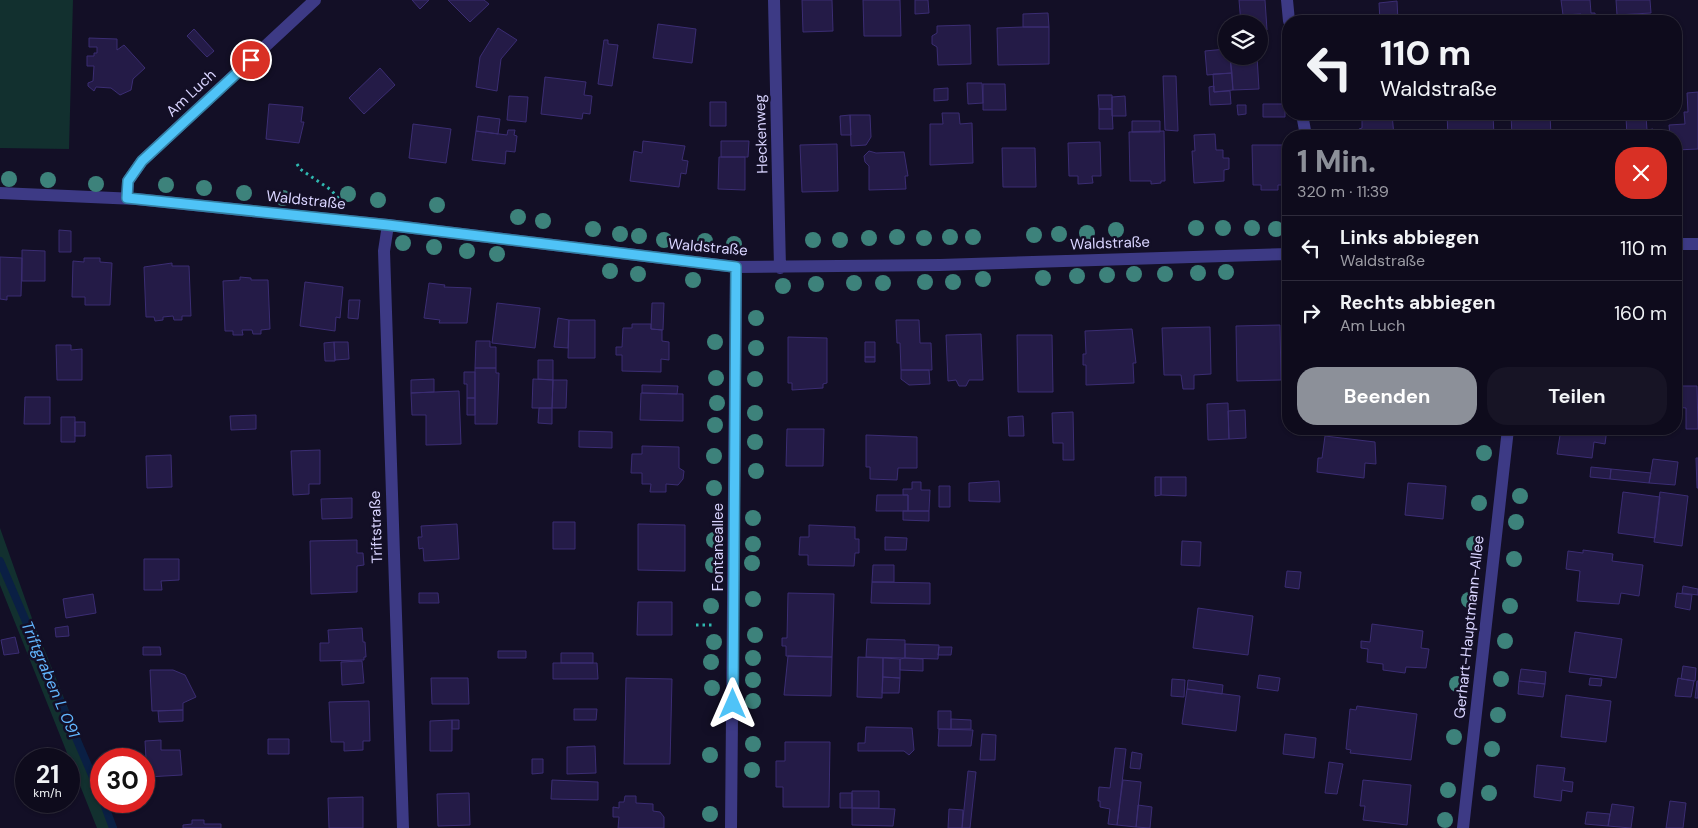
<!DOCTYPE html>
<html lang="de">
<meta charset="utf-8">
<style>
:root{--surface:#0e0b1c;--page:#171425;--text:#f1f3f6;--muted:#9b9ba3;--line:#2e2b3b;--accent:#8c9099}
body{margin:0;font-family:"DM Sans",sans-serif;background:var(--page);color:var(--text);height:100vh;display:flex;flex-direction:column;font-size:19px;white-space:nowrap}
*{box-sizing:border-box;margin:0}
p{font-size:16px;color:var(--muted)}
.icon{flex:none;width:28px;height:28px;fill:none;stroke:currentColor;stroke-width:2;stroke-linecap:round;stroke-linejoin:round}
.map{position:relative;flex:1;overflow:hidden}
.details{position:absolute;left:1282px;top:130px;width:400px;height:305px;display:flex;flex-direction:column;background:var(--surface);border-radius:20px;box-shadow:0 1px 4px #0004,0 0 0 1px var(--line)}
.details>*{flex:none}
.hud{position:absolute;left:1282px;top:15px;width:400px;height:105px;border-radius:20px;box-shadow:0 1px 4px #0004,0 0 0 1px var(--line);background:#0e0b1c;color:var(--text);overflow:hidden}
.controls{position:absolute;left:1218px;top:15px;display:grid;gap:10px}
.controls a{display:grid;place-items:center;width:50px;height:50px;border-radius:50%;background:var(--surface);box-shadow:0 1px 4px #0004,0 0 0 1px var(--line);font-size:25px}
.speed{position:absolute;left:15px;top:748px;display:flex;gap:10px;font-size:25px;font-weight:700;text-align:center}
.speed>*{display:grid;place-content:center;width:65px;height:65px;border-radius:50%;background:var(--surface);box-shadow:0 1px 4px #0004,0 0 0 1px var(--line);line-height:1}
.speed small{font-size:12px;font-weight:400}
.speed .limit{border:8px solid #d22;background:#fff;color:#111}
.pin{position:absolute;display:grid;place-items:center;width:42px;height:42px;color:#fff;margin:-21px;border:2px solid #fff;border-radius:50%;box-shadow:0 1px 5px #0007}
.me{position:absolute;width:55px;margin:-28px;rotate:0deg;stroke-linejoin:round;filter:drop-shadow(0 0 4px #0008)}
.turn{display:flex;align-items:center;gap:18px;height:105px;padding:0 15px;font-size:22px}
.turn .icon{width:65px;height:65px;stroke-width:2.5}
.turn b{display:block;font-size:35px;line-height:42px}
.round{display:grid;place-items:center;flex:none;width:52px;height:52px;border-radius:20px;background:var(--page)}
.overview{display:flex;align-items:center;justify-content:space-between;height:85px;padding:0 15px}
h1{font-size:30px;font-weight:700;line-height:38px;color:var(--accent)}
.button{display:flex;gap:10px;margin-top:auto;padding:10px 15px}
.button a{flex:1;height:58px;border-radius:20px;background:var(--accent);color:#fff;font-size:20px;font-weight:700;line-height:58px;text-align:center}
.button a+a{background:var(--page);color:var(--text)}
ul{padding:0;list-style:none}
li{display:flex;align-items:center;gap:15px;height:65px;padding:0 15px;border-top:1px solid var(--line)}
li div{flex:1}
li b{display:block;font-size:19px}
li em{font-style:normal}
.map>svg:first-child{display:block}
.green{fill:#12302f}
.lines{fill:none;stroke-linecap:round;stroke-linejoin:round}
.stream{stroke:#0a1f44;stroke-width:8}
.building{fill:#241b47;stroke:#3b2d73}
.path{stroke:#2fb8b0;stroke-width:3;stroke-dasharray:2.5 4;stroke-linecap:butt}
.lane{stroke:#3d3a85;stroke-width:12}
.street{stroke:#3d3a85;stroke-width:12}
.tree{fill:#3d827b}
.route-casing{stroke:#337fa1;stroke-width:12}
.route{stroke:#4fc3f7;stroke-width:9}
.labels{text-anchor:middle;stroke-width:5;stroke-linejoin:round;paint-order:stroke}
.street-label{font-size:15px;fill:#d9d4ff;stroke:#130f26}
.water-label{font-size:16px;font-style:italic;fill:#62b6ff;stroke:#130f26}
</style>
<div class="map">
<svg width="1698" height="828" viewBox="0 0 1698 828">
<rect width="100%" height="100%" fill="#130f26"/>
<path class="green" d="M0 0H73L69 149 0 148Z
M0 528 34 624 101 790V801H106L117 828H97L0 585Z"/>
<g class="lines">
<path class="stream" d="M0 561 101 796
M103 801 113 828"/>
</g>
<path class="building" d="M412 0H429L420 9Z
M448 0H484L489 4 470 22Z
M802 0H832L833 31 803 32Z
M863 0H900L901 36H864Z
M915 0H928L929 13 915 14Z
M1239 0H1265L1267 30 1259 31V24H1241Z
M1561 0H1590L1591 13H1595L1596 21H1582L1581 14 1563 15Z
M1616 0H1650L1651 13 1617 15Z
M1397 1 1398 21H1380L1379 3Z
M1048 13 1049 27H1023V14Z
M658 24 696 29 692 63 653 58Z
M970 25 971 64 938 65 937 47 932 44V36L937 33V26Z
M1023 27H1049V64L998 65 997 28Z
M498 28 517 40 501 59 497 91 476 87 480 57Z
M194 29 214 51 207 57 187 36Z
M89 38 117 39V50L124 45 145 68 133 79 131 90 120 95 111 88 96 87 94 91 88 86V83L93 81 94 66H87V56H94V53H97V47H89Z
M604 40H608V44L618 45 612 86 598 84Z
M1226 49V56H1230L1232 73 1207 75 1205 51Z
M1257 56 1259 89 1233 90 1230 58Z
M380 68 395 85 364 114 349 98Z
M1232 73 1233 90 1214 92 1213 74Z
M1163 76H1176L1178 131 1165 130Z
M545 77 586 82 584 95 592 96 590 114 583 113 582 119 541 114Z
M967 83H982L983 103 968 104Z
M983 84H1005L1006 110H983Z
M1214 86V92L1230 91 1231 104 1210 105 1209 87Z
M948 88V100L934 101V89Z
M1698 92V149L1676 150V136H1670L1669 125 1685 124 1684 112H1688L1687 93Z
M1098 95H1112V109H1099Z
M509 96 528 97 526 122 507 120Z
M1125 96 1126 116H1112V97Z
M710 102H726V126H710Z
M269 104 303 107 301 122H304L299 143 266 139Z
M1263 104H1285V117H1263Z
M1237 105H1246V114L1238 115Z
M1099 109H1112L1113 129H1099Z
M942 113H959L960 124 972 123 973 163 930 165V124H943Z
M1362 114H1392L1394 136H1359V129L1362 128Z
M1447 114H1493L1494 136H1448Z
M1550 114 1551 136H1512L1511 115Z
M850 115 851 135H841L840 116Z
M850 115H870L871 137 866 145 851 146Z
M478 116 500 119 498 134 476 131Z
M1646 116 1647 130 1653 129 1654 136H1627L1626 117Z
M1132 121H1160V132H1132Z
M413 124 451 129 446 163 409 158Z
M508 130H515L514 135 517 136 515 152 506 151 505 164 472 160 476 131 507 135Z
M1164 131 1165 181H1161V183L1151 184V181H1130L1129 132Z
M1600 133V136H1568V135Z
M1215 134 1216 150H1223V158H1229V169L1224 170V181L1194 183 1192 151H1195L1194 135Z
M643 141 685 146 682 160 688 161 686 174 681 173 679 187 630 181 634 151 642 153Z
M721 141H749L748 157H721Z
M1100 142 1101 176H1092L1093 183 1078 184V176H1069L1068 143Z
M837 144 838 191 802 192 800 145Z
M1252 145H1286L1287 185H1278V190H1261V185H1253Z
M1002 148H1035L1036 187H1003Z
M869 151 876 153 904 152 908 176H905L906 189 869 190V166L865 162 864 156Z
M719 157H745V190L718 189Z
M59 230 71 231V252H59Z
M22 250 45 251V281H22Z
M0 257 22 258 21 296H7V300L0 299Z
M84 258H100V262L112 263 110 305H85V297H72L73 261 84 262Z
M172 263V266H189L191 316H182V320H174L173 316 163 317V320L155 321 154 317H146L144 267Z
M240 277 251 278V280H268L270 329 261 330V334H253L252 330H242L243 335H233V331H225L223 281 240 280Z
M305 282 343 287 340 318 336 317 335 331 300 326Z
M429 283 445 285 444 287 471 288 467 323H439L440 320 424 318Z
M1676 299H1679L1680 319H1676Z
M349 300H360L358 319 348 318Z
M497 303 540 308 535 348 492 343Z
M652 303H664L663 330 651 329Z
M558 318 569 320 568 348 554 347Z
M569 320H595V358H568Z
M896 320H919L920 343H931L932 370H901L900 343H897Z
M632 324H651V329L662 330V341L669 342V360L661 359V372L622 371V355H616V347H622L623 328H632Z
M1280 325 1281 380 1237 381 1236 326Z
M1210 327 1211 374 1194 375V389H1183L1181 375H1164L1162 328Z
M1132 329 1136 363H1133L1134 383 1086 385V365H1083V354H1086L1085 331Z
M981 334 983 380H969L966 386H959L956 380 948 381 946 335Z
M1017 335H1052L1053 392H1018Z
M788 337 827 338V383L823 384V388L792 390V383H788Z
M476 341H490V347H496V368H475Z
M334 342H348L349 359 335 360Z
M334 342 335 361H325L324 343Z
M865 342H875V357H865Z
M56 345H71V350L82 349V380H57Z
M865 357H875V362H865Z
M538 360H553V380L538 379Z
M475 368H496V373H499L497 424H475Z
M901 370H929L930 384 909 385 901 379Z
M464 372H475V398H467V384H464Z
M434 379V392L411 393V380Z
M533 379 553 380 552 408H532Z
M553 380H567L566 408H552Z
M642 385 678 386 677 394 642 393Z
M1676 386H1697L1698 429H1686V408L1676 407Z
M459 391 461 444 426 445V415H412L411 393Z
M641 393 683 394V421L640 420Z
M25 397H50V424H24Z
M467 398H475V415H467Z
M1228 403 1229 439 1208 440 1207 404Z
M539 408H552V424L538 423Z
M1245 410 1246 438 1229 439 1228 411Z
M1073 412 1074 460H1063V443H1053L1052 413Z
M1676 412 1682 413 1680 420 1676 419Z
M256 415V429L231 430 230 416Z
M1023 416 1024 436H1009L1008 417Z
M61 417H75V442H61Z
M75 422H85V436H75Z
M787 429H824L823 466H786Z
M1561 429H1607L1605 444 1594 442 1592 458 1557 454Z
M579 431 612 432V448L579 447Z
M866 435 917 437V468H898L897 480 870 479V467H866Z
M1325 436 1375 442 1376 464 1365 463 1364 478 1317 472 1318 458H1322Z
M642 446 679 447V468L684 471 683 479 678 485 666 484V492H650L651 484H642V473H631L632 454H642Z
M320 450V484H309V494L293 495 291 451Z
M171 455 172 487 147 488 146 456Z
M1696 458H1698V488H1697Z
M1653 459 1678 462 1675 485 1649 483Z
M1591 467 1611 469 1610 479 1590 477Z
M1611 469 1651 473 1649 483 1610 479Z
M1155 477H1161V495L1155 496Z
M1161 477H1186V496L1161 495Z
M999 481 1000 502 969 501V483Z
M912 482H921V490H930L929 511H908V495H903V489H912Z
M1408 483 1446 486 1443 519 1405 515Z
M939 486H950V507H939Z
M1623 492 1660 497 1655 538 1618 533Z
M1660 492 1688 496 1682 546 1654 542Z
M877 495H908V511H876Z
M352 498V518L322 519 321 499Z
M903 511H929V521L903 520Z
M553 522H575V549H553Z
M457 524 459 559 424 561 423 548 419 549 418 537H422L421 526Z
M638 524 685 525V571L638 570Z
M809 525 855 527V539H859V553H855L854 566 808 565V555H799L800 537H809Z
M885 537 907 538 906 550H885Z
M357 540V553H363L364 565 357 566V592L311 594 310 541Z
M1182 541 1201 542 1200 566 1181 565Z
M1583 550 1613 554 1612 561 1643 565 1639 596 1621 593 1619 604 1577 601 1580 571 1566 569 1568 551 1583 553Z
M144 559H179V580L161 581 162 590H144Z
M873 565H894V582H872Z
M1287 571 1301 572 1299 589 1285 587Z
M872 582 930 583V604L871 603Z
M1683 586 1698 589V595L1682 593Z
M419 593H438L439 603H419Z
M788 593 834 594 832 657 786 656V646H782V638H787Z
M1677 593 1692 595 1690 610 1675 607Z
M93 594 96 613 66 618 63 599Z
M638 602H672V635H637Z
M1198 608 1253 616 1248 655 1193 648Z
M1372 624 1423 631 1421 648 1429 649 1426 668 1406 667 1405 673 1383 670V664L1367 662 1368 649 1361 648V641L1370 642Z
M68 626 69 636 56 637 55 628Z
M362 628 363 642H365L366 657H364V660L320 661V643H329L328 630Z
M1575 632 1622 639 1616 678 1569 672Z
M15 637 19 653 4 655 1 640Z
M867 639 905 640V658L866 657Z
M905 644 939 645 938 659 905 658Z
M143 647H160L161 655H143Z
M939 647H952L951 655H938Z
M498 651H526V658H498Z
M561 653H593V663H561Z
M788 656 832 657 831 696 784 695Z
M858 657 883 658 882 698 857 697Z
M883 658 900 659V678L883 677Z
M905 658 923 659V671L900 670V659Z
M362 661 364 683 342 685 341 662Z
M553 663H597L598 679H553Z
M1683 666 1696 668 1695 681 1681 679Z
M1521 669 1546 672 1545 684 1519 681Z
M150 670H173L185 675 196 697 183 703V710L152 711Z
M1259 675 1280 678 1278 691 1257 688Z
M883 677 900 678 899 693H882Z
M431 678H468L469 704H432Z
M626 678 672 679 670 764H624Z
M1590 678 1602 679 1601 686 1589 685Z
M1678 678 1694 681 1691 697 1675 696Z
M1172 679 1185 680 1184 697 1171 696Z
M1188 680 1223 685 1222 694 1187 689Z
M1519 681 1545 684 1543 697 1518 694Z
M1697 681H1698V698H1695Z
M1187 689 1240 696 1236 731 1182 724Z
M1566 695 1611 701 1606 742 1561 737Z
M369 701 370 741H363V750L344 751V742H331L329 702Z
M1357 706 1417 714 1411 760 1350 753 1351 750 1346 749 1350 709 1356 710Z
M574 709H597L596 720H574Z
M183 710V721L159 722 158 711Z
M938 711H951V729H938Z
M951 719 971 720V729H951Z
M452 720V751H430V721Z
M452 720H459V729H452Z
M866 727 912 728 914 750 909 755 904 751H858V743H865Z
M939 729 973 730 971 746H938Z
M982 734 996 735 995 760H980Z
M1285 734 1316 738 1314 758 1283 754Z
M268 739H289V754H268Z
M161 740V750H180L182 775 147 777 145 741Z
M785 742H830L829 807H783V787H776V761H785Z
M595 746 596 773 567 774V747Z
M1115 748 1126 749 1117 825 1108 824 1110 809 1100 807V801H1098L1099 787 1110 788Z
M1132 752 1142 754 1140 769 1130 768Z
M532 759H543V773L532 774Z
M1329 762 1343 764 1337 794 1325 793Z
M1537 765 1565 768 1563 781 1573 782 1572 792 1562 790 1561 801 1534 797Z
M968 771 976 772 970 828H962Z
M552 780 598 782V800L551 799Z
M1123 780 1141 782 1136 827 1117 825Z
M1363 780 1411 785 1407 825 1363 820 1365 806H1360Z
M852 791H879V808H852Z
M469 793 470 825 438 826 437 794Z
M840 793H852V808H840Z
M625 796H636V803L653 804V811L660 812 664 817V828H618L619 817H613V807L619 808V802H624Z
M363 797V828H329L328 798Z
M1670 801 1686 803 1683 828H1666Z
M1612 804 1634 807 1631 828 1608 826Z
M1138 805 1152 807 1150 828 1136 827Z
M852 808 895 809 893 826 852 825Z
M949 809 963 810 962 828H948Z
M1587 812 1610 814 1608 826 1585 824Z
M192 820H204V824H221V828H183V825L192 824Z"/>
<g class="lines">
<path class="path" d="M297 164 300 169 331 190 340 200
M696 625H715"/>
<path class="lane" d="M388 225 384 251 403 828"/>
<path class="street" d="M774 0 780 268
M1287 0 1289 21
M1302 114 1306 136
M0 193 136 199 388 225 736 267 940 265 1289 254
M127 198 128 181 142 161 315 0
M1676 244H1698
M731 828 736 267
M1463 828 1508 429"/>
</g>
<g class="tree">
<circle cx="9" cy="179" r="8"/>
<circle cx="48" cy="180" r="8"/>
<circle cx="96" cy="184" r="8"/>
<circle cx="166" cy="185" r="8"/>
<circle cx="204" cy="188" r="8"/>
<circle cx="244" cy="193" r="8"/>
<circle cx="348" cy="194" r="8"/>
<circle cx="283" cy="198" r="8"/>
<circle cx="378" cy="200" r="8"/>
<circle cx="437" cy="205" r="8"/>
<circle cx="518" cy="217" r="8"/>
<circle cx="543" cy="221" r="8"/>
<circle cx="1196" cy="228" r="8"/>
<circle cx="1223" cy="228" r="8"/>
<circle cx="1252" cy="228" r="8"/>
<circle cx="593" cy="229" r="8"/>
<circle cx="1276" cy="229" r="8"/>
<circle cx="1116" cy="230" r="8"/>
<circle cx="1087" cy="233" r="8"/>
<circle cx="620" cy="234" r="8"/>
<circle cx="1059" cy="234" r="8"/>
<circle cx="1034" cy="235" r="8"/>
<circle cx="639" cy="236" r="8"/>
<circle cx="897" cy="237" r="8"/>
<circle cx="950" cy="237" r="8"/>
<circle cx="973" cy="237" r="8"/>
<circle cx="869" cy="238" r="8"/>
<circle cx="924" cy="238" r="8"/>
<circle cx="664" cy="240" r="8"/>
<circle cx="813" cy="240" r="8"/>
<circle cx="840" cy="240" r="8"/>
<circle cx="705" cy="241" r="8"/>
<circle cx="403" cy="243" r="8"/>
<circle cx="734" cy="244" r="8"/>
<circle cx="434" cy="247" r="8"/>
<circle cx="467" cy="251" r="8"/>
<circle cx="497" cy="254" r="8"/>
<circle cx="610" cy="271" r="8"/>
<circle cx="1226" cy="272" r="8"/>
<circle cx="1198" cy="273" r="8"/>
<circle cx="638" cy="274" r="8"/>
<circle cx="1134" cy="274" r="8"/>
<circle cx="1165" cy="274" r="8"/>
<circle cx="1107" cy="275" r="8"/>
<circle cx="1077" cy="276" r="8"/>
<circle cx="1043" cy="278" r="8"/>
<circle cx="983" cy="279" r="8"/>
<circle cx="693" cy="280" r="8"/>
<circle cx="925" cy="282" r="8"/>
<circle cx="953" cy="282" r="8"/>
<circle cx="854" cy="283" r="8"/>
<circle cx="883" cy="283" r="8"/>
<circle cx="816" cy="284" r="8"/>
<circle cx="783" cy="286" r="8"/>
<circle cx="756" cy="318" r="8"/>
<circle cx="715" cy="342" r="8"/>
<circle cx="756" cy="348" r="8"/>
<circle cx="716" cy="378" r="8"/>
<circle cx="755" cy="379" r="8"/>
<circle cx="717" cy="403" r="8"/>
<circle cx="755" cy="413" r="8"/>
<circle cx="715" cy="425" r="8"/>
<circle cx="755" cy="442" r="8"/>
<circle cx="1484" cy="453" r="8"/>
<circle cx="714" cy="456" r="8"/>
<circle cx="756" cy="471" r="8"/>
<circle cx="714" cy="488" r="8"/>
<circle cx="1520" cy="496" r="8"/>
<circle cx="1479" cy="503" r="8"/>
<circle cx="753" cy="518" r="8"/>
<circle cx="1516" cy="522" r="8"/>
<circle cx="714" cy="540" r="8"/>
<circle cx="753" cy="544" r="8"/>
<circle cx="1474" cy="544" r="8"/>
<circle cx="1514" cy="559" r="8"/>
<circle cx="752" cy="563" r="8"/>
<circle cx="713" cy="565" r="8"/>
<circle cx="753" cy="599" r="8"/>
<circle cx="1469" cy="600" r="8"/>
<circle cx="711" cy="606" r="8"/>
<circle cx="1510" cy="606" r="8"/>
<circle cx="755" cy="635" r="8"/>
<circle cx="1505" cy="641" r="8"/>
<circle cx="714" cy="642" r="8"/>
<circle cx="753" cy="658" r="8"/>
<circle cx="711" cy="662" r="8"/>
<circle cx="1501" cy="679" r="8"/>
<circle cx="753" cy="680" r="8"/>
<circle cx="1457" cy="684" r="8"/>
<circle cx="712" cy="688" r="8"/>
<circle cx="753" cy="701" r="8"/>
<circle cx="1498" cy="715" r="8"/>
<circle cx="1454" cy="737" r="8"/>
<circle cx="753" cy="744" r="8"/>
<circle cx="1492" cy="749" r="8"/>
<circle cx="710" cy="755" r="8"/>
<circle cx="752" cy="770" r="8"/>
<circle cx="1448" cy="790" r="8"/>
<circle cx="1489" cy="793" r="8"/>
<circle cx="710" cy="814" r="8"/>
<circle cx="1445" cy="820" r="8"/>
</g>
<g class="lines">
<g class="route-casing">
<path id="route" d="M251 60 142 161 128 181 127 198 388 225 736 267 733 704"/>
</g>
<use href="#route" class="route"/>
</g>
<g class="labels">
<g class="street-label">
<text transform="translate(191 93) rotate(-43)" y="5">Am Luch</text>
<text transform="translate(761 134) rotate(-92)" y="5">Heckenweg</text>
<text transform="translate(306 200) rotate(6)" y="5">Waldstraße</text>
<text transform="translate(1110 243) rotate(-2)" y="5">Waldstraße</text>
<text transform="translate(708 247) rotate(5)" y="5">Waldstraße</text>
<text transform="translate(376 527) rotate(-92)" y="5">Triftstraße</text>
<text transform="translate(718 547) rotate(-90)" y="5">Fontaneallee</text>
<text transform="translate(1469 627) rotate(-84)" y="5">Gerhart-Hauptmann-Allee</text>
</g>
<g class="water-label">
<text transform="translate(51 679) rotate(67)" y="6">Triftgraben L 091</text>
</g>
</g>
</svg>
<div class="controls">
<a><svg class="icon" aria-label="layers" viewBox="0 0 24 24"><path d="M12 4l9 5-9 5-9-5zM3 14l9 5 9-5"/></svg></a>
</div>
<div class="speed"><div>21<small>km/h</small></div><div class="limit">30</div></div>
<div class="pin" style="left:251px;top:60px;background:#d93025"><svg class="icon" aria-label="arrive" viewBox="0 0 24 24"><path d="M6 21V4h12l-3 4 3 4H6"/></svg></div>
<svg class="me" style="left:733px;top:704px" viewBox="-20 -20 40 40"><path d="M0-17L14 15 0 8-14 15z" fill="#4fc3f7" stroke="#fff" stroke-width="4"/></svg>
<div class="hud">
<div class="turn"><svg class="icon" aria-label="left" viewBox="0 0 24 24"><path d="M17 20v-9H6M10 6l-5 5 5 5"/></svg><div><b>110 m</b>Waldstraße</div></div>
</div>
<section class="details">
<div class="overview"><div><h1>1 Min.</h1><p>320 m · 11:39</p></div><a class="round" style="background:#d93025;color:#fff"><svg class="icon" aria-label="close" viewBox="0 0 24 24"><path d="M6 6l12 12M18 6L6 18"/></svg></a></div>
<ul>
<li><svg class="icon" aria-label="left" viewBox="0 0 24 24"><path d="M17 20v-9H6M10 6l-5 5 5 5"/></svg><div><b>Links abbiegen</b><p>Waldstraße</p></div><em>110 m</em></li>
<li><svg class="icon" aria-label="right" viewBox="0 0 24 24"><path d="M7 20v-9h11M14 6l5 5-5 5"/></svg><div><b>Rechts abbiegen</b><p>Am Luch</p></div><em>160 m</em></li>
</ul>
<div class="button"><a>Beenden</a><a>Teilen</a></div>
</section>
</div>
